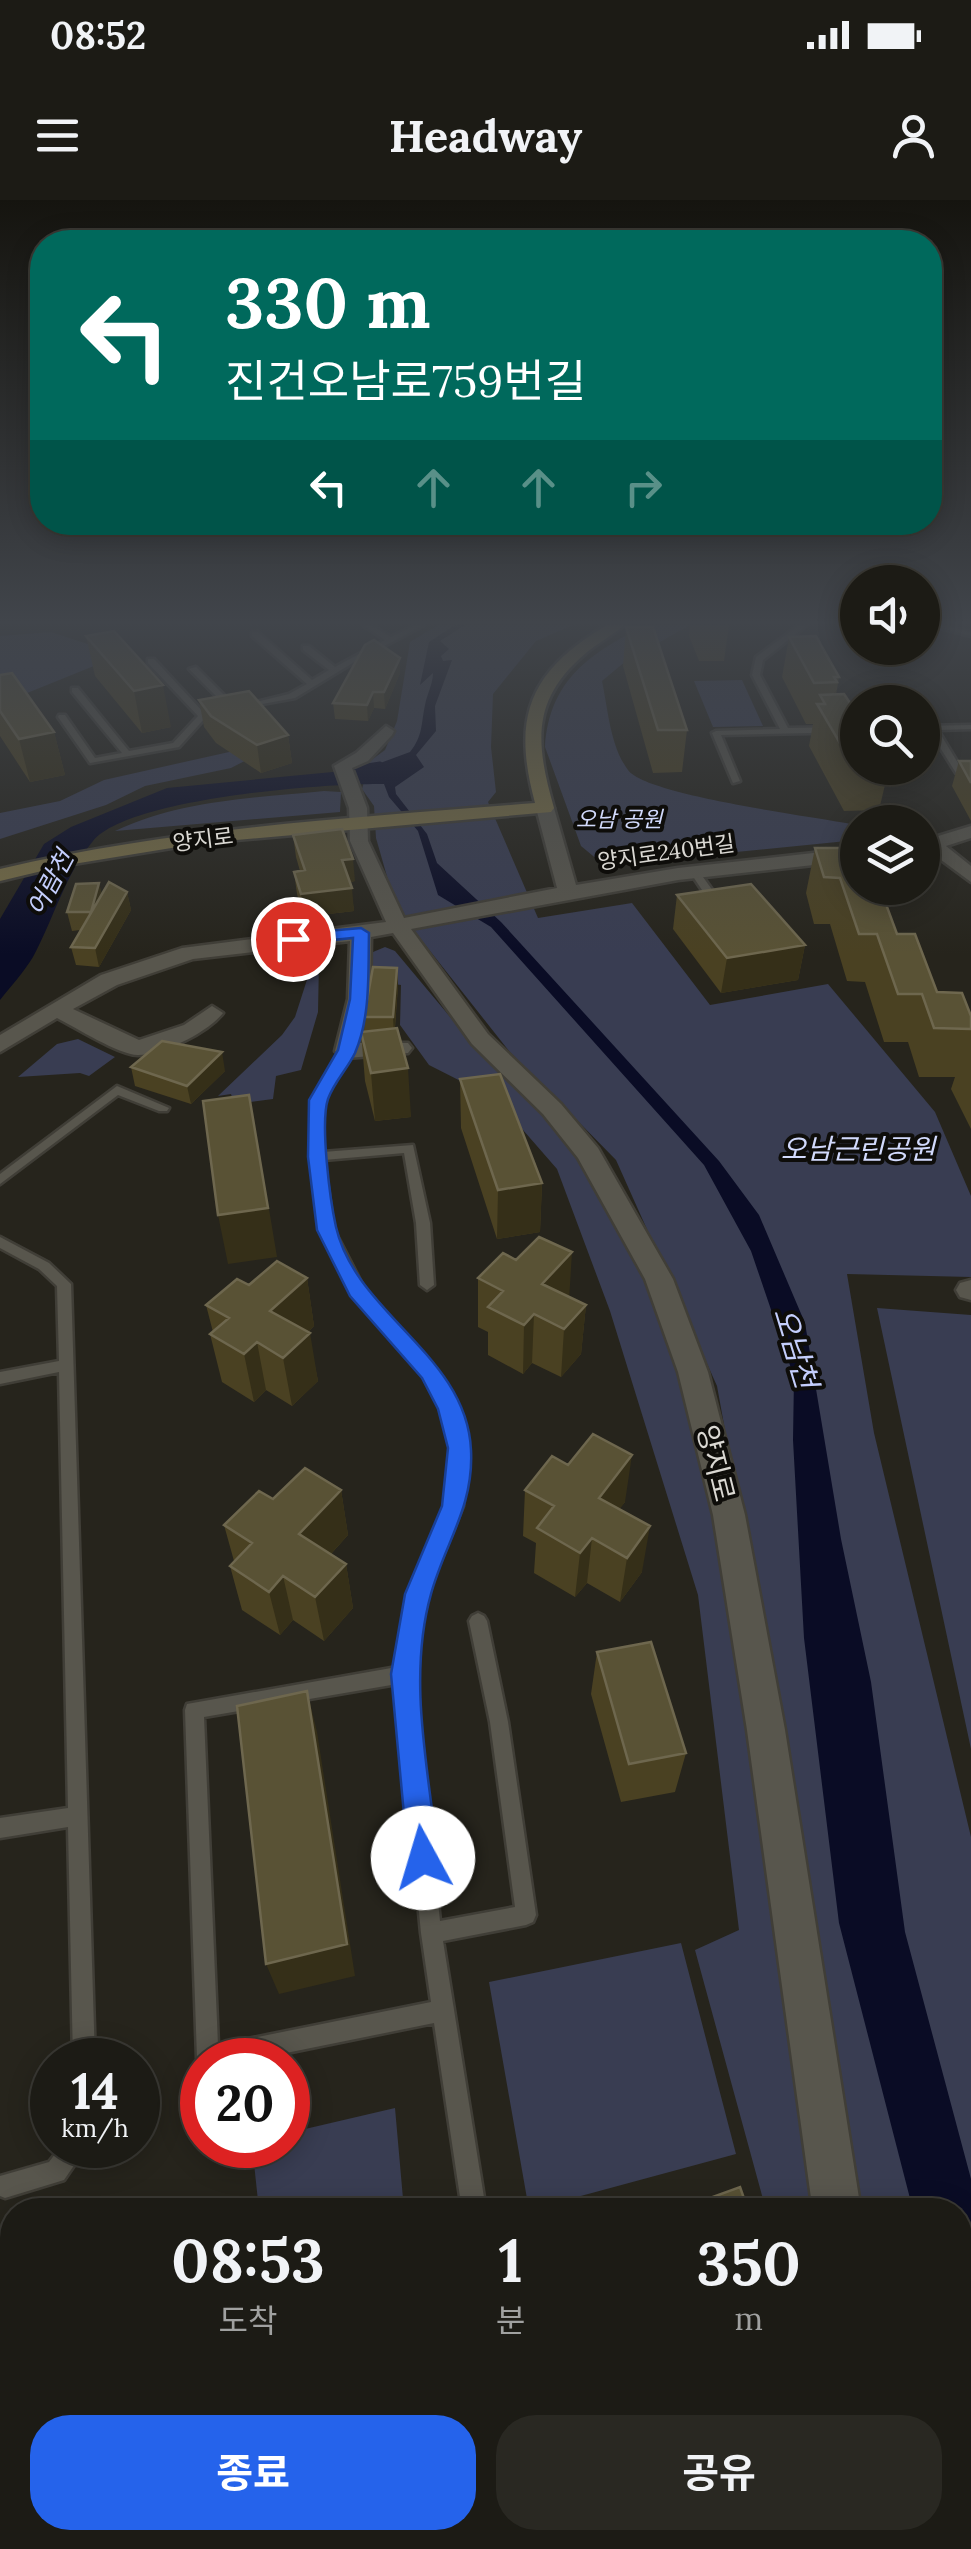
<!DOCTYPE html>
<html lang="ko">
<meta charset="utf-8">
<style>
:root{--surface:#1c1b15;--page:#292822;--text:#f1f3f6;--muted:#a0a1a0;--line:#3a3934;--accent:#2563eb}
body{margin:0;font-family:Lora,"Noto Sans KR",serif;background:var(--page);color:var(--text);height:100vh;display:flex;flex-direction:column;font-size:38px;white-space:nowrap}
*{box-sizing:border-box;margin:0}
p{font-size:32px;color:var(--muted)}
.icon{flex:none;width:55px;height:55px;fill:none;stroke:currentColor;stroke-width:2;stroke-linecap:round;stroke-linejoin:round}
.map{position:relative;flex:1;overflow:hidden}
.sheet{position:absolute;left:0px;top:1998px;width:972px;height:352px;display:flex;flex-direction:column;background:var(--surface);border-radius:40px 40px 0 0;box-shadow:0 5px 25px #0003,0 0 0 2px var(--line)}
.sheet>*{flex:none}
.banner{position:absolute;left:30px;top:30px;width:912px;height:305px;border-radius:40px;box-shadow:0 5px 25px #0003,0 0 0 2px var(--line);background:#00695c;color:#fff;overflow:hidden}
.buttons{position:absolute;left:840px;top:365px;display:grid;gap:20px}
.buttons a{display:grid;place-items:center;width:100px;height:100px;border-radius:50%;background:var(--surface);box-shadow:0 5px 25px #0003,0 0 0 2px var(--line);font-size:50px}
.speed{position:absolute;left:30px;top:1838px;display:flex;gap:20px;font-size:50px;font-weight:700;text-align:center}
.speed>*{display:grid;place-content:center;width:130px;height:130px;border-radius:50%;background:var(--surface);box-shadow:0 5px 25px #0003,0 0 0 2px var(--line);line-height:1}
.speed small{font-size:25px;font-weight:400}
.speed .limit{border:15px solid #d22;background:#fff;color:#111}
.pin{position:absolute;display:grid;place-items:center;width:85px;height:85px;color:#fff;margin:-42px;border:5px solid #fff;border-radius:50%;box-shadow:0 2px 10px #0007}
.me{position:absolute;width:110px;margin:-55px;rotate:354deg;stroke-linejoin:round;filter:drop-shadow(0 0 8px #0008)}
.turn{display:flex;align-items:center;gap:35px;height:210px;padding:0 30px;font-size:45px}
.turn .icon{width:130px;height:130px;stroke-width:2.5}
.turn b{display:block;font-size:70px;line-height:85px}
.lanes{display:flex;align-items:center;height:95px;padding:0 30px;background:#0003;justify-content:center;gap:50px;direction:ltr}
.lanes .off{opacity:.35}
.eta{display:flex;justify-content:space-evenly;align-items:center;height:170px;text-align:center}
.eta b{font-size:60px;font-weight:700;line-height:70px}
.button{display:flex;gap:20px;margin-top:auto;padding:20px 30px}
.button a{flex:1;height:115px;border-radius:40px;background:var(--accent);color:#fff;font-size:40px;font-weight:700;line-height:115px;text-align:center}
.button a+a{background:var(--page);color:var(--text)}
.status{display:flex;justify-content:space-between;align-items:center;height:70px;padding:0 50px;background:var(--surface);direction:ltr}
.status svg{height:28px;fill:currentColor}
header{display:flex;justify-content:space-between;align-items:center;height:130px;padding:0 30px;background:var(--surface);font-size:45px;font-weight:700}
.map>svg:first-child{display:block}
.green{fill:#393d52}
.water{fill:#0a0c25}
.lines{fill:none;stroke-linecap:round;stroke-linejoin:round}
.stream{stroke:#0a0c25;stroke-width:5}
.lane-casing{stroke:#403e37;stroke-width:5}
.street-casing{stroke:#403e37;stroke-width:5}
.secondary-casing{stroke:#403e37;stroke-width:5}
.lane{fill:#58564d;fill-rule:evenodd}
.street{fill:#58564d;fill-rule:evenodd}
.secondary{fill:#776d46;fill-rule:evenodd}
.wall{fill:#4a4122}
.shaded-wall{fill:#352f18}
.building{fill:#595235;stroke:#6e674e;stroke-width:2.5}
.route{fill:#2563eb;stroke:#184099;stroke-width:2.5}
.labels{text-anchor:middle;stroke-width:8;stroke-linejoin:round;paint-order:stroke}
.far-park-label{font-size:22px;font-style:italic;fill:#d2dafc;stroke:#0e0d0a}
.far-street-label{font-size:22px;fill:#dad8d3;stroke:#0e0d0a}
.far-water-label{font-size:25px;font-style:italic;fill:#c4cefc;stroke:#0e0d0a}
.park-label{font-size:28px;font-style:italic;fill:#d2dafc;stroke:#0e0d0a}
.street-label{font-size:28px;fill:#dad8d3;stroke:#0e0d0a}
.water-label{font-size:30px;font-style:italic;fill:#c4cefc;stroke:#0e0d0a}
</style>
<div class="status"><b>08:52</b><svg viewBox="0 0 49 12"><path d="M0 12V9h3v3zM5 12V6h3v6zM10 12V3h3v9zM15 12V0h3v12zM26 1h20v11H26zM47 4h2v5h-2z"/></svg></div>
<header><svg class="icon" aria-label="menu" viewBox="0 0 24 24"><path d="M4 6h16M4 12h16M4 18h16"/></svg>Headway<svg class="icon" aria-label="person" viewBox="0 0 24 24"><circle cx="12" cy="8" r="4"/><path d="M4 21q1-7 8-7t8 7"/></svg></header>
<div class="map">
<svg width="971" height="2349" viewBox="0 0 971 2349">
<rect width="100%" height="100%" fill="#26241c"/>
<path class="green" d="M438 425H573L536 441 493 494 491 547 496 592 488 602 538 718 632 703 710 805 828 784 935 912 971 996V1077L847 1074 874 1233 971 1637V2319L960 2289V2010H857L815 1725 717 1186 616 960 509 851 396 708 376 638 374 606 362 589 370 561 385 550 397 521 410 442Z
M647 425H690L626 461 602 481C608 509 610 546 628 570 647 596 818 617 857 625V640L604 665 581 646 545 547C549 480 591 452 647 425Z
M51 432 121 455 0 504V436Z
M742 480 763 526 713 527 694 481Z
M260 545 266 550 231 568 145 586 106 605 0 639V613L60 601 104 580Z
M324 591 341 592 340 612 115 631C181 600 253 598 324 591Z
M385 747 395 751 487 861 531 901 581 957 652 1087 691 1202 721 1357 818 2010H766L695 1750 739 1730 698 1395 610 1111 557 969 496 899 429 865 400 825 401 785 372 781 373 752Z
M313 761 319 762 318 812 301 870 276 876 273 899 234 904 231 894 218 896 282 835 295 817Z
M78 839 115 857 89 876 80 873 18 877 57 844Z
M877 1108 971 1115V1549Z
M681 1743 736 1954 529 2010 489 1782Z
M395 1908 404 2010H259L252 1945H288V1933Z"/>
<path class="water" d="M455 425H465L440 441 449 449 441 456 443 461 452 460 435 506 436 531 416 555 424 567 395 587 396 594 427 634 437 663 501 722 719 961 759 1015 805 1123 841 1339 871 1482 905 1732 971 1979V2228L960 2189V2010H913L839 1723 804 1438 793 1240 794 1177 751 1051 704 965 491 727 438 695 418 631 389 597 384 584C327 583 128 598 93 641 65 675 54 718 33 757 24 772 11 786 0 800V719L44 644 71 627 167 588 364 569 410 552C423 536 421 524 425 505 427 494 433 484 433 473L420 485 429 442Z"/>
<g class="lines">
<path class="stream" d="M341 570 380 564"/>
<g class="lane-casing">
<path id="lane" d="M363 425H371L391 437 415 425H424L356 461 295 498 230 510 189 469 196 467 236 507 289 494 307 484 252 436V432H258L312 480 329 470 303 450V446H309L335 467 385 440Z
M799 425H807L763 460 760 475 788 528 858 527V532L721 535 740 581 733 583 712 533 716 531 780 529 752 475 756 457Z
M929 425H942L971 432V436Z
M148 459H154L204 513 218 510 222 512 205 518 179 547 90 563 58 517 59 515H65L95 558 122 553 72 492V488H78L129 551 173 543 198 516 148 463Z
M971 525V529L938 530 964 573 960 576 956 573 929 530H922V526Z
M692 670H698L713 691 712 693H704L690 672Z
M347 848 353 851 324 900 323 952 413 945 430 1023 434 1085 427 1090 420 1085 416 1023 404 953 324 960 334 1030 364 1088 435 1168 458 1209 468 1248 463 1306 427 1394 414 1474 440 1721 515 1707 490 1522 469 1421 472 1416 478 1413 484 1416 487 1421 508 1522 536 1715 533 1722 526 1725 443 1741 486 2010H462L434 1823 252 1860H202V1867L197 1858 185 1510 187 1504 397 1467 409 1394 447 1306 452 1248 442 1209 425 1176 353 1095 320 1030 311 957 312 900 341 851ZM397 1484 421 1733 431 1802 218 1845 204 1517Z
M117 886 169 908 167 911H159L118 895 0 984V974Z
M0 1037 49 1063 71 1084 95 1860H73L68 1627 0 1638V1618L68 1608 59 1172 0 1184V1172L59 1161 57 1086 39 1069 0 1048Z
M62 1945H88L64 1980 5 1998 0 1996V1976L49 1962Z"/>
</g>
<g class="street-casing">
<path id="street" d="M386 526 394 531 392 535 368 561 352 568 367 608 368 641 404 718 557 688 536 608 545 603 554 608 576 685 678 668 858 648V660L678 680 411 729 488 834 561 904 598 948 673 1079 708 1172 745 1315 785 1530 859 1998 854 2010H816L811 1998 747 1530 713 1315 678 1172 645 1079 578 958 543 914 472 844 393 733 371 737 370 799 360 843H408L412 848 408 853 347 858 335 851 348 799 350 741 193 759 117 785 73 809 139 840 184 825 212 806 223 813C208 832 163 855 138 855 119 855 75 827 57 818L0 852V835L101 775 182 748 386 722 350 641 349 608 334 566 356 553Z
M971 626V638L946 646 971 666V682L929 651 922 653V641Z
M971 1080V1100L960 1097 956 1090 960 1083Z
M302 2338H356L358 2349H304Z
M652 2338H706L709 2349H655Z"/>
</g>
<g class="secondary-casing">
<path id="secondary" d="M607 425H624C613 435 598 443 586 453 530 500 536 544 554 608L551 612 202 643 67 665 0 681V669C176 627 355 618 535 603 512 517 528 472 607 425Z"/>
</g>
<use href="#lane" class="lane"/>
<use href="#street" class="street"/>
<use href="#secondary" class="secondary"/>
</g>
<path class="wall" d="M690 425H729L724 461H699L689 436Z
M626 427 687 530 682 572 653 573 623 466Z
M86 436 171 527 142 533 95 476Z
M789 437 839 477 836 495 858 568H889L879 610 844 611 809 546 813 524H806L782 477Z
M400 473 385 509 374 508 368 521 335 519 333 503Z
M0 475 54 532 65 575 30 582 0 536Z
M199 500 288 535 292 563 261 573 216 543 204 527Z
M959 561H971V621L952 586Z
M293 635 355 681 350 682 354 711 303 717 297 694 294 672 300 671 296 657Z
M815 648 851 677 897 734 937 792 971 816V929L951 889 955 877H919L908 842H884L865 782 847 781 830 724H814L806 693Z
M127 692 131 710 99 767 76 765 71 747 80 730 72 731 67 712 102 694Z
M677 695 805 745 798 780 721 793 673 729Z
M397 768 398 786 395 828 411 917 375 921 365 881 361 832H365L364 817Z
M131 867 225 871 191 904 135 886Z
M460 879 542 983 540 1032 497 1039 461 928Z
M307 1078 314 1126 308 1132 318 1181 292 1206 266 1190 254 1202 222 1182 210 1134 213 1132 206 1105 249 1085Z
M478 1078 569 1097 586 1105 581 1154 561 1177 532 1163 523 1174 488 1155V1132L478 1127Z
M568 1265 625 1302 619 1309 642 1372 620 1402 587 1383 575 1397 534 1373 536 1343 523 1336 525 1290Z
M341 1290 348 1335 331 1354 346 1364 353 1408 324 1441 293 1420 280 1435 242 1410 230 1366 234 1361 224 1325 273 1299Z
M597 1452 686 1553 675 1592 621 1602 591 1494Z
M737 2338H861L865 2349H741Z"/>
<path class="shaded-wall" d="M400 458V473L385 509 384 492Z
M163 485 171 527 142 533 134 491Z
M373 492 374 508 368 521 367 505Z
M54 532 65 575 30 582 19 539Z
M288 535 292 563 261 573 257 545Z
M353 659 355 681 344 683 342 660Z
M99 683 104 701 91 712Z
M352 688 354 711 303 717 301 694Z
M127 692 131 710 99 767 95 748Z
M805 745 798 780 721 793 727 758Z
M397 768 398 786 394 835 393 817Z
M222 852 225 871 191 904 187 886Z
M408 868 411 917 375 921 371 873Z
M258 943 277 1057 228 1064 218 1015Z
M542 983 540 1032 497 1039 498 990Z
M572 1052 569 1101 542 1084Z
M307 1078 314 1126 282 1157 270 1111Z
M586 1105 581 1154 561 1177 564 1129Z
M534 1114 532 1163 523 1174 524 1125Z
M310 1133 318 1181 292 1206 283 1158Z
M257 1142 266 1190 254 1202 244 1154Z
M632 1255 625 1302 596 1340 599 1298Z
M341 1290 348 1335 308 1379 299 1334Z
M650 1326 642 1372 620 1402 627 1358Z
M592 1338 587 1383 575 1397 580 1353Z
M346 1364 353 1408 324 1441 315 1397Z
M283 1376 293 1420 280 1435 269 1392Z
M307 1491 317 1532 355 1776 279 1794 266 1764Z
M12 2294V2306L0 2310V2299Z
M235 2338H250L216 2349Z"/>
<path class="building" d="M626 427H653L687 530H658Z
M114 431 163 485 134 491 86 436Z
M816 436 839 477H834L837 482 814 483 789 437Z
M374 440 400 458 384 492H373L367 505 333 503 365 445Z
M12 473 54 532 19 539 0 511V475Z
M249 491 288 535 257 545 211 516 199 500Z
M844 494 858 515V567H854L817 504H825L820 495Z
M959 561H971V583Z
M342 629 353 659 342 660 352 688 301 694 294 672 305 670 293 635Z
M815 648H841L851 677H858V688H880L897 734H915L937 792 962 793 971 816V829L934 828 922 794H898L877 734H859L840 678 824 677Z
M109 682 127 692 95 748 71 747Z
M99 683 91 712H67L76 684Z
M751 684 805 745 727 758 677 695Z
M373 767 397 768 393 817H364Z
M397 828 408 868 371 873 361 832Z
M162 841 222 852 187 886 131 867Z
M500 874 542 983 498 990 460 879Z
M249 895 268 1008 218 1015 203 901Z
M539 1037 572 1052 542 1084 586 1105 564 1129 534 1114 524 1125 488 1107 503 1091 478 1078 503 1053 516 1060Z
M277 1061 307 1078 270 1111 310 1133 283 1158 257 1142 244 1154 210 1134 229 1118 206 1105 237 1079 249 1085Z
M593 1234 632 1255 599 1298 650 1326 627 1358 592 1338 580 1353 537 1328 554 1306 525 1290 552 1256 568 1265Z
M305 1268 341 1290 299 1334 346 1364 315 1397 283 1376 269 1392 230 1366 252 1343 224 1325 259 1291 273 1299Z
M651 1442 686 1553 629 1564 597 1452Z
M307 1491 347 1744 266 1764 237 1506Z
M740 1987 748 2010H677Z
M12 2105V2294L0 2299V2109Z
M67 2338H235L236 2342 216 2349H68Z
M384 2338H603L574 2349H386Z
M747 2338H861L865 2349H751Z"/>
<linearGradient id="sky" x2="0" y2="1"><stop stop-color="#15140f"/><stop offset="0.56" stop-color="#41454b"/><stop offset="1" stop-color="#41454b" stop-opacity="0"/></linearGradient>
<rect width="971" height="754" fill="url(#sky)"/>
<path class="route" d="M361 728 369 733C368 772 371 816 355 853 348 868 334 882 328 899 320 923 330 1000 336 1027 356 1114 467 1155 471 1250 474 1307 445 1343 431 1394 407 1479 429 1572 438 1658L434 1668 423 1673 413 1668 408 1658 391 1474 405 1394 442 1306 448 1248 438 1209 422 1178 350 1096 317 1030 308 957 309 900 338 850 350 799 353 738 293 744 285 739 293 734Z"/>
<g class="labels">
<g class="far-park-label">
<text x="619" y="627">오남 공원</text>
</g>
<g class="far-street-label">
<text transform="translate(203 639) rotate(-7)" y="8">양지로</text>
<text transform="translate(666 652) rotate(-8)" y="8">양지로240번길</text>
</g>
<g class="far-water-label">
<text transform="translate(50 683) rotate(-62)" y="9">어람천</text>
</g>
<g class="park-label">
<text x="858" y="959">오남근린공원</text>
</g>
<g class="street-label">
<text transform="translate(716 1263) rotate(76)" y="10">양지로</text>
</g>
<g class="water-label">
<text transform="translate(795 1148) rotate(73)" y="10">오남천</text>
</g>
</g>
</svg>
<div class="buttons">
<a><svg class="icon" aria-label="sound" viewBox="0 0 24 24"><path d="M4 9h4l5-4v14l-5-4H4zM17 9q2 3 0 6"/></svg></a>
<a><svg class="icon" aria-label="search" viewBox="0 0 24 24"><circle cx="10" cy="10" r="6"/><path d="M15 15l6 6"/></svg></a>
<a><svg class="icon" aria-label="layers" viewBox="0 0 24 24"><path d="M12 4l9 5-9 5-9-5zM3 14l9 5 9-5"/></svg></a>
</div>
<div class="speed"><div>14<small>km/h</small></div><div class="limit">20</div></div>
<div class="pin" style="left:293px;top:739px;background:#d93025"><svg class="icon" aria-label="arrive" viewBox="0 0 24 24"><path d="M6 21V4h12l-3 4 3 4H6"/></svg></div>
<svg class="me" style="left:423px;top:1658px" viewBox="-20 -20 40 40"><circle r="19" fill="#fff"/><path d="M0-13L10 11 0 6-10 11z" fill="#2563eb"/></svg>
<div class="banner">
<div class="turn"><svg class="icon" aria-label="left" viewBox="0 0 24 24"><path d="M17 20v-9H6M10 6l-5 5 5 5"/></svg><div><b>330 m</b>진건오남로759번길</div></div>
<div class="lanes"><svg class="icon" aria-label="left" viewBox="0 0 24 24"><path d="M17 20v-9H6M10 6l-5 5 5 5"/></svg><svg class="icon off" aria-label="ahead" viewBox="0 0 24 24"><path d="M12 20V5M6 11l6-6 6 6"/></svg><svg class="icon off" aria-label="ahead" viewBox="0 0 24 24"><path d="M12 20V5M6 11l6-6 6 6"/></svg><svg class="icon off" aria-label="right" viewBox="0 0 24 24"><path d="M7 20v-9h11M14 6l5 5-5 5"/></svg></div>
</div>
<section class="sheet">
<div class="eta">
<div><b>08:53</b><p>도착</p></div>
<div><b>1</b><p>분</p></div>
<div><b>350</b><p>m</p></div>
</div>
<div class="button"><a>종료</a><a>공유</a></div>
</section>
</div>
